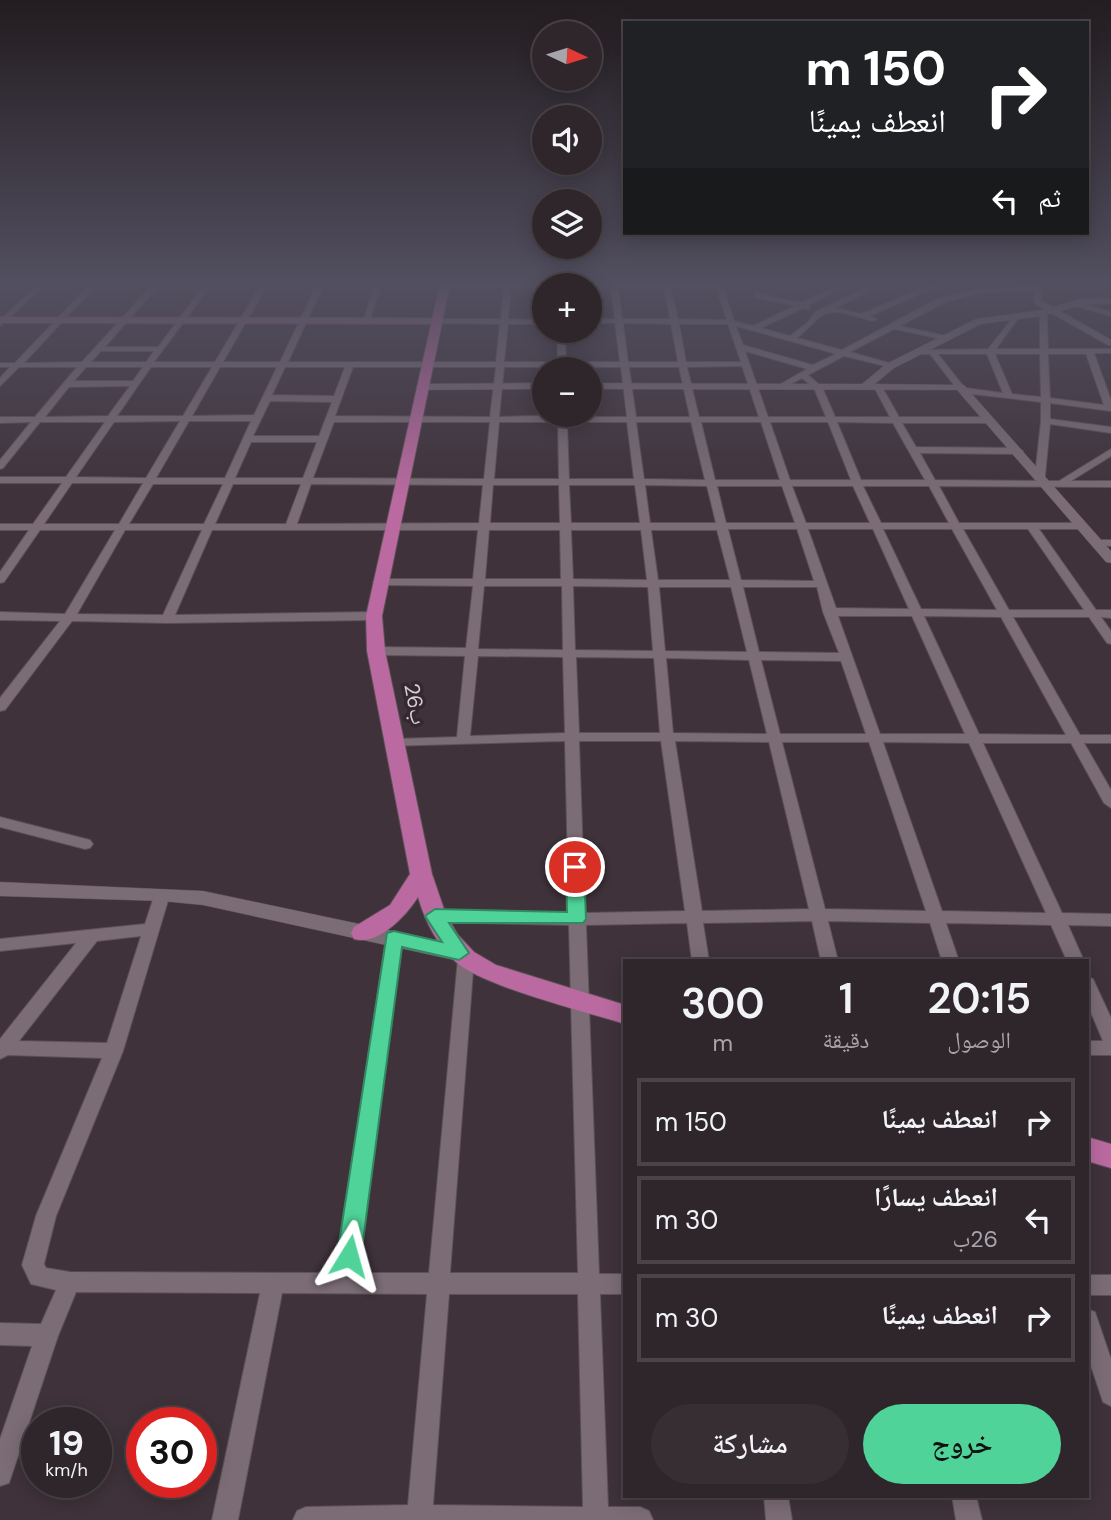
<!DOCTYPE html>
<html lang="ar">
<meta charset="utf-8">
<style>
:root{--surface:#2f262c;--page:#372e34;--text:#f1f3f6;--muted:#a7a5a9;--line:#4a4348;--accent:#4fd399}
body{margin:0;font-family:"DM Sans","Noto Naskh Arabic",sans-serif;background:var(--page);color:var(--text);direction:rtl;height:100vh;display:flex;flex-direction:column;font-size:26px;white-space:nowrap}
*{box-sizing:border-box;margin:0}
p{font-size:23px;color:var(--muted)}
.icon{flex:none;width:38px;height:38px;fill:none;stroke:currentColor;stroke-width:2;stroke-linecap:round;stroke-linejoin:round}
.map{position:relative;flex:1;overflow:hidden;direction:ltr}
.panel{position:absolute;left:623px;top:959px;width:466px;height:539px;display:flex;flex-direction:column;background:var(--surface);border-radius:0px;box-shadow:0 4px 18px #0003,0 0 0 2px var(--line);direction:rtl}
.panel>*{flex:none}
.hud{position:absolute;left:623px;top:21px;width:466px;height:214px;border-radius:0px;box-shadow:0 4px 18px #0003,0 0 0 2px var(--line);direction:rtl;background:#202124;color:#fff;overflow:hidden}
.needle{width:46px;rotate:94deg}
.fabs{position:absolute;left:532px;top:21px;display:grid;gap:14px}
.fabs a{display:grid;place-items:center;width:70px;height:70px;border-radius:50%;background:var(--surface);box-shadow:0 4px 18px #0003,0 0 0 2px var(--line);font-size:35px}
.speed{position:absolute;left:21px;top:1407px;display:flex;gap:14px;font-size:35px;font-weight:700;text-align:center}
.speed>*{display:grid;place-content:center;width:91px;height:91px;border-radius:50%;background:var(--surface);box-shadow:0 4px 18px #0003,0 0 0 2px var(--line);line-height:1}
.speed small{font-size:18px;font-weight:400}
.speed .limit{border:10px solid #d22;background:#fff;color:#111}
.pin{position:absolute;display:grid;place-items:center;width:60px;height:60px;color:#fff;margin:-30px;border:4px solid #fff;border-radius:50%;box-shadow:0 2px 7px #0007}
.me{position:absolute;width:77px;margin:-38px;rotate:8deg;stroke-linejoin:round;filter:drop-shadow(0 0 5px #0008)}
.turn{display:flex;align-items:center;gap:24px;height:147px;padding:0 28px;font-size:32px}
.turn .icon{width:91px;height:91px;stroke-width:2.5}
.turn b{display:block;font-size:49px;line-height:60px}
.then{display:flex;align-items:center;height:66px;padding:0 28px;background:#0003;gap:14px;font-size:26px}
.eta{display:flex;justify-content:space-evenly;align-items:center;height:119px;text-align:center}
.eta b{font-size:42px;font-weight:600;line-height:49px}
.primary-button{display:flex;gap:14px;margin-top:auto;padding:14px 28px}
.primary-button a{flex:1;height:80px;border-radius:42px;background:var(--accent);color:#111;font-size:28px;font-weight:600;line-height:80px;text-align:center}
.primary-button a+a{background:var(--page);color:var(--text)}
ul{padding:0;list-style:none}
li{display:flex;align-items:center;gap:21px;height:88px;margin:0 14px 10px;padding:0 14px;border:4px solid var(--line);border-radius:0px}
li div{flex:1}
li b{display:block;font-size:26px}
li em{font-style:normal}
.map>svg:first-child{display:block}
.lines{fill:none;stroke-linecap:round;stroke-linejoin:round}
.minor-casing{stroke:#5b5157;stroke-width:2}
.tertiary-casing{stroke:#5b5157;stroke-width:1}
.secondary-casing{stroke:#5b5157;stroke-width:2}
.trunk-casing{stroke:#5b5157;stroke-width:2}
.minor{fill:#7b6c75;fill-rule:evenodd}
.tertiary{fill:#7b6c75;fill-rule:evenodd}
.secondary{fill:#936b85;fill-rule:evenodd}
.trunk{fill:#ba6aa0;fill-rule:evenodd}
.route{fill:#4fd399;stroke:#338963;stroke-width:2}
.labels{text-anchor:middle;stroke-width:7;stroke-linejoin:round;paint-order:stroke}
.street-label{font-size:21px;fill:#d9d0d5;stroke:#352830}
</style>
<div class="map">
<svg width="1111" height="1520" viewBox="0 0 1111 1520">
<rect width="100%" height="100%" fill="#3f323a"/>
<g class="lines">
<g class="minor-casing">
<path id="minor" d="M39 284H46L0 326V320Z
M90 284H97L24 363 82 362 153 284H160L105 347H158L205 284H212L154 362H215L261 284H268L223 362H280L317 284H324L288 362H496L500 324 436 323 432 321 436 319H501L504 288H444L440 286 443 284H722L734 321 753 326 795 306 755 297V293L801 303 841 284H850L809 305 810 309 803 308 761 328 790 336 808 322 815 312 874 284H883L836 308 861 314 933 284H943L870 316 877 319 873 321C860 318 834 307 823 315 815 320 806 331 797 338L842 350 939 298 979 289 1043 284 1041 288 1042 301 1111 340V345H1108L1035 304 1034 290 979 293 945 302 900 326 946 336V340L894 329 850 352 893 364V368L844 356 808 375 822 387 835 417H890L874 387 878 384 882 387 899 417H990L994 420 990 423H902L916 447 1018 448 1023 451 1018 454 920 453 935 480 1059 481 1111 449V456L1071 481H1111V487L939 486 959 523H1082L1087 526 1082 529H1039L1096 610H1111V618L1101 617 1111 631V644L1107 643 1089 617H1013L1080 735H1111V743H1084L1111 790V808L1104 803 1071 743H983L1062 913 1111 914V926L1068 925 1084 961H1067L1051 925 946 923 959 961H942L930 923 828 921 838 961H821L812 921 703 923 709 961H692L687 923 586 925 599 1274H625V1294H600L608 1507H640L649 1511 653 1520H293L297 1511 306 1507 408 1505 427 1294 282 1293 238 1520H212L260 1293 76 1292 58 1336 9 1483 0 1486V1439L32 1346 0 1345V1323L41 1324 56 1290 31 1284 22 1265 36 1216 102 1058 8 1055 0 1059V1039L76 943 0 951V939L145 924 156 890H168L170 894 123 1051 56 1216 44 1264 46 1268 70 1272 336 1273 386 938 388 934 394 932 400 934 402 938 357 1273H429L458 958 460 954 466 952 472 954 474 958 450 1273H578L569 925 435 922 429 920 427 916 429 912 435 910 569 913 565 741 389 746 387 743 394 739 457 737 465 656 376 655 370 651 376 647 466 648 473 586 379 585 373 582 379 579H473L478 530H212L175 615 374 612 380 616 374 620 167 623 72 621 5 710 0 711V698L60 621 0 620V612L65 614 115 530H40L4 582 0 583V572L29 530H0V524H33L62 483H0V477H66L105 422H40L3 468 0 469V460L31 422 0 423V417H35L77 367H19L0 386V378L10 367H0V363H15ZM544 285H590V288H611L615 319H590V323H615L620 362H566L565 331H557L558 362H504L508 324H544V320L508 319 511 288H544ZM618 288H664L670 319H622ZM671 288H716L727 320 678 319ZM623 323 671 324 678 362H628ZM679 324H728L741 362H686ZM736 326 836 354 813 365 743 345ZM101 351H154L146 362H91ZM745 351 807 369 777 386 784 388 802 378 814 388 826 417H768ZM742 366 759 417H699L687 367ZM86 367H143L133 381H74ZM151 367H212L183 416H117ZM220 367H277L254 415 192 416ZM285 367H345L334 396 272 395ZM353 367H496L490 417 335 416ZM504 367H558V369H566V367H621L627 417H567L566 415 499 417ZM629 367H679L690 417H636ZM130 386 108 416 45 417 69 387ZM270 401 332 402 319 436H253ZM180 421 146 478 76 477 114 422ZM189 421H251L225 478H156ZM334 422H490L484 479 313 478ZM499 422H558L559 479H494ZM567 422H627L634 479H569ZM636 422H691L705 480 644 479ZM701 422H761L780 480H715ZM770 422H828L851 480H790ZM837 422 893 423 925 480H861ZM251 442H317L303 478H235ZM72 483H143L119 524H44ZM153 484H223L204 524H129ZM233 484H301L286 524H215ZM311 484 483 485 479 523 297 524ZM493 485H559L560 523H490ZM569 485H635L640 523H571ZM645 485 707 486 716 523H650ZM717 486H782L795 523H726ZM792 486H853L870 523H806ZM863 486H929L949 523H881ZM728 529H797L814 581 741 580ZM808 529H873L909 609 836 608ZM883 529H952L997 610 921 609ZM963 529H1028L1084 610H1009ZM125 530H202L163 615 77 614ZM489 530H560L561 579H485ZM571 530H641L647 580 573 579ZM651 530H717L730 580H658ZM484 586H562L563 650 478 649ZM573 586 648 587 653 651 575 650ZM659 587H731L747 652 665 651ZM743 587H817L823 612 839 653 759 652ZM838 616H912L965 734H880ZM924 616 1001 617 1066 735 979 734ZM478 656 563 657 565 733 470 736ZM576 657 654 658 660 733H579ZM666 658 749 660 767 734 673 733ZM761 660 841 661 866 734H780ZM579 741H661L685 911 585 913ZM675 741 769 742 809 909 702 911ZM782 742H869L926 911 825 909ZM883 742 969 743 1046 913 942 911ZM141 936 107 1043 19 1041 97 941ZM449 1294H578L583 1507 433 1505Z
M375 284H382L369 322 362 324Z
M1075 301 1111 312V316L1072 305 1071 303Z
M1040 311 1047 313 1048 349H1111V353H1094L1111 400V411L1050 403V419L1111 427V433L1050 424 1045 476 1040 479 1035 476 1041 421V402L963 393 962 391 966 388 1003 393 987 354H938L964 387 960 390 957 389 930 354H918L914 352 918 350 988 349 1015 315 1019 317 996 349H1040ZM995 354H1040L1041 397 1012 394ZM1048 354H1086L1104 405 1050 398Z
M1097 540H1111V546L1093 545 1092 543Z
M0 817 90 840 93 844 90 848 85 849 0 827Z
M1087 977 1093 979 1111 1018V1055H1087V1041H1103L1087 1003Z
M1087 1275H1111V1295H1087Z
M1087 1309 1095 1312 1111 1359V1406L1103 1402 1087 1354Z
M764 1496H788L792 1520H766Z
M952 1496H976L982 1520H956Z"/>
</g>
<g class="tertiary-casing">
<path id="tertiary" d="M1111 298V304L1082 305 1043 316 981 324 894 368 875 384 964 385 1111 551V563L1106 562 957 390 590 389V383L862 384 886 364 976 319 1042 310 1081 299Z
M544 383V389L421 390 416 387 421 384Z
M0 882 203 891 459 945 466 947 470 953 466 959 459 961 203 905 162 901 0 896Z"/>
</g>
<g class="secondary-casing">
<path id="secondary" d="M0 317 436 318 441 321 436 324 0 323Z"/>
</g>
<g class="trunk-casing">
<path id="trunk" d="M440 284H450L382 616 385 651 432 874 446 915 458 935 474 952 496 965 625 1005V1024C587 1012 482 986 456 962 437 945 425 921 418 897 406 916 378 946 354 939L351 933 354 927 390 905 410 874 367 651 366 616Z
M1087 1137 1111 1144V1168L1087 1161Z"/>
</g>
<use href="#minor" class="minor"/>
<use href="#tertiary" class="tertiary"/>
<use href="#secondary" class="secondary"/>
<use href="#trunk" class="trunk"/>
</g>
<linearGradient id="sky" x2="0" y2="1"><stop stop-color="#231c20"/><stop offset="0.57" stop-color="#524f60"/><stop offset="1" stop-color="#524f60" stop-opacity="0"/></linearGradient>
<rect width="1111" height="497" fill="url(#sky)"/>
<path class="route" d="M575 861 584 867 586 919 583 923H449L469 953 459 960 402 947 361 1256 357 1264 349 1267 340 1264 337 1256 387 933 394 931 442 942 425 916 435 909 567 912 566 867Z"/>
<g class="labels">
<g class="street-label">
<text transform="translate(415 704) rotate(79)" y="7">26ب</text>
</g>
</g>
</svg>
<div class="fabs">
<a><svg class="needle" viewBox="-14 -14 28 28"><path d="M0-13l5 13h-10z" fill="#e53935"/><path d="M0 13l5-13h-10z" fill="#a7a5a9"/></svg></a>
<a><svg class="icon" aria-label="sound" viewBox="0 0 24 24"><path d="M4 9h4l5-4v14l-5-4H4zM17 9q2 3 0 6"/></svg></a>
<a><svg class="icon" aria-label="layers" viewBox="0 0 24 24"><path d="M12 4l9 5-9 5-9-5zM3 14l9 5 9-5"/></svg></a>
<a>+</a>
<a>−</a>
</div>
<div class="speed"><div>19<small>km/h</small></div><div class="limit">30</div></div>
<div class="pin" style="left:575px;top:867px;background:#d93025"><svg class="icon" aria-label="arrive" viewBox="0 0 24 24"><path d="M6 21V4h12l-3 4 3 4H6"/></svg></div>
<svg class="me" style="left:349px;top:1256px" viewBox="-20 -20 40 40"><path d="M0-17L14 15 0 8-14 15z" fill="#4fd399" stroke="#fff" stroke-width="4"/></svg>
<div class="hud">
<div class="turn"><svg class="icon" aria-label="right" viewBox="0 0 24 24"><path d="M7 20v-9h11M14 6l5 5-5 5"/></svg><div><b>150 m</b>انعطف يمينًا</div></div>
<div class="then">ثم<svg class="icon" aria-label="left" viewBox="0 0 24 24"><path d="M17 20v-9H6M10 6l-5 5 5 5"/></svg></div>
</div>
<section class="panel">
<div class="eta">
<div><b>20:15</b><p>الوصول</p></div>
<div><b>1</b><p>دقيقة</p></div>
<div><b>300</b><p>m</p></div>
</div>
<ul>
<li><svg class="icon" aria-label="right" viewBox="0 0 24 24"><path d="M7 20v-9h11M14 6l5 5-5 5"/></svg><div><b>انعطف يمينًا</b></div><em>150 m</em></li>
<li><svg class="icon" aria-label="left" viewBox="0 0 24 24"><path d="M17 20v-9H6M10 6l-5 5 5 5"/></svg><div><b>انعطف يسارًا</b><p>26ب</p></div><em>30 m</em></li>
<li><svg class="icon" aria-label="right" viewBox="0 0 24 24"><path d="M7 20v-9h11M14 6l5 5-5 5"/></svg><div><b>انعطف يمينًا</b></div><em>30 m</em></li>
</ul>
<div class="primary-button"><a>خروج</a><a>مشاركة</a></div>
</section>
</div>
